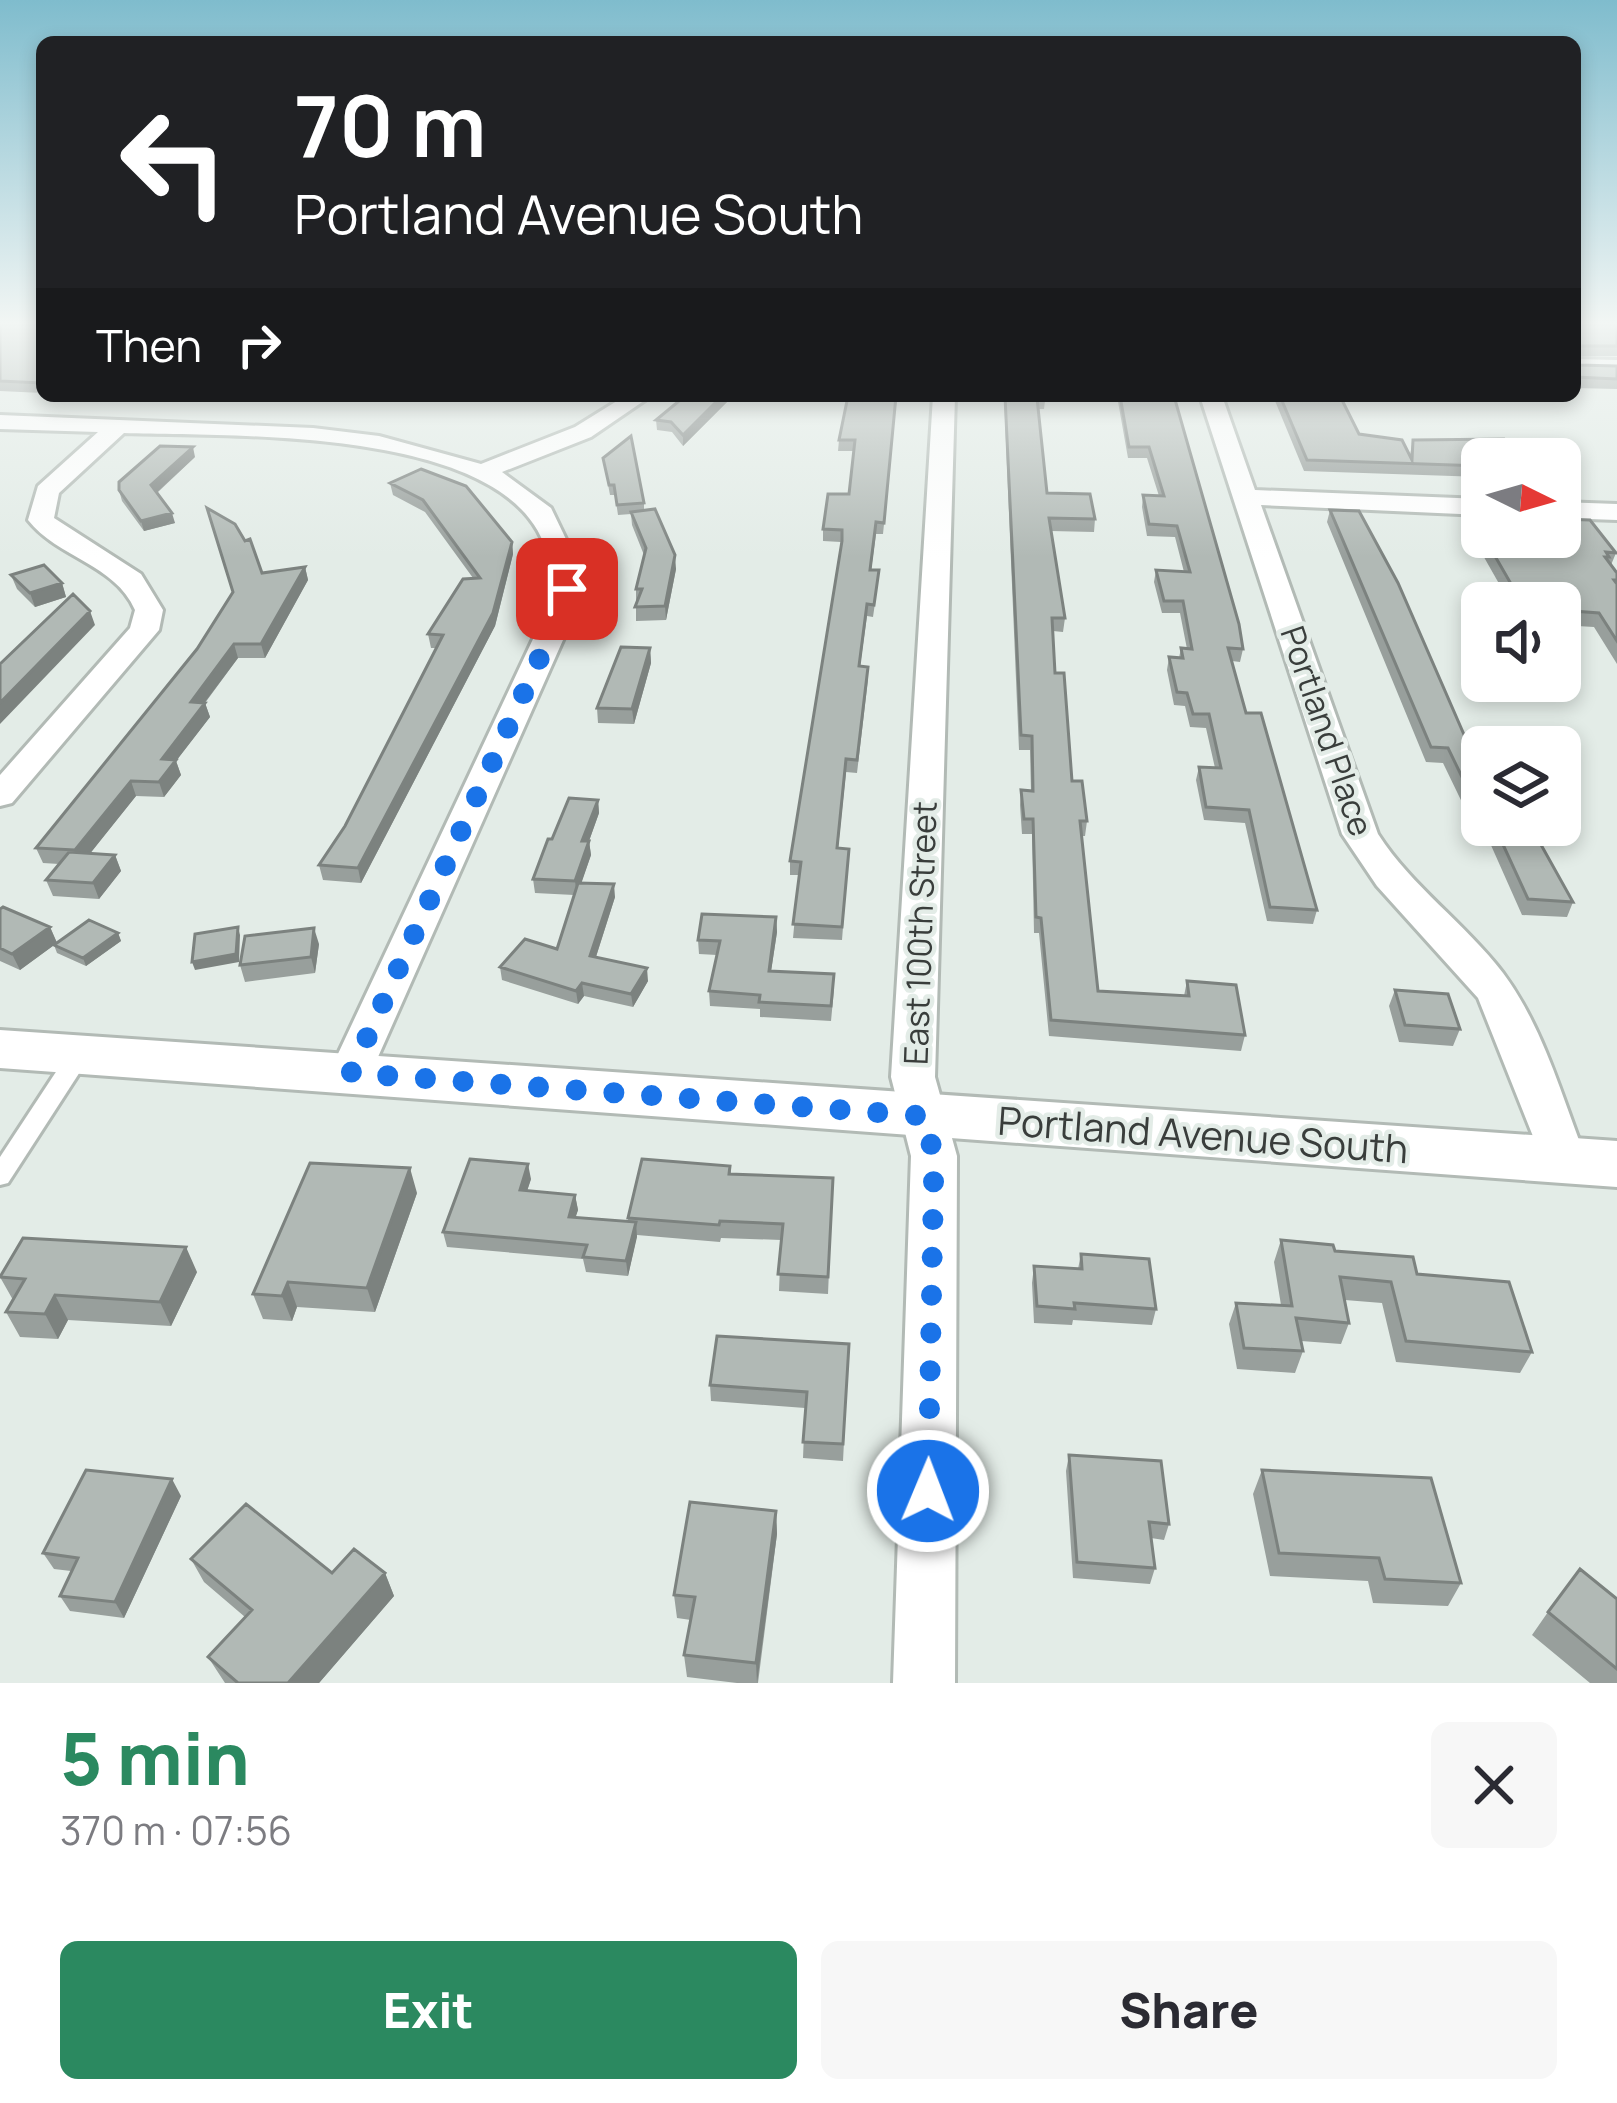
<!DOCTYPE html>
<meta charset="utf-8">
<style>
:root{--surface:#fff;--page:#f7f7f7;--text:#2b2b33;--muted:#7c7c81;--accent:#2b8960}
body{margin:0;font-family:Manrope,sans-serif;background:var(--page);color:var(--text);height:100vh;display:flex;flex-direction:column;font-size:45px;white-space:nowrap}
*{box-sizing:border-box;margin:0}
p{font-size:39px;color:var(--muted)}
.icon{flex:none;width:66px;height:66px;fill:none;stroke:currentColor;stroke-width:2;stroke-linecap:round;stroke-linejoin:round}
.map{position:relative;height:1683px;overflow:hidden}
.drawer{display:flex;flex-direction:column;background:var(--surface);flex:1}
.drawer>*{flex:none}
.banner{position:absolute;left:36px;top:36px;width:1545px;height:366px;border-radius:18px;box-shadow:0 6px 18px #0003;background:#202124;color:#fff;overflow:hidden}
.needle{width:78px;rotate:95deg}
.controls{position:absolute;left:1461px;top:438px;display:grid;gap:24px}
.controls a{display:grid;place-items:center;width:120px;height:120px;border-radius:18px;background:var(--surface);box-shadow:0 6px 18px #0003;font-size:60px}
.pin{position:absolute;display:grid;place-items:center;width:102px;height:102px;color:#fff;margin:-51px;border-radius:24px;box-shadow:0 6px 18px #0006}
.me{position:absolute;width:132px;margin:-66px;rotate:1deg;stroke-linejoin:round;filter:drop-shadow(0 0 9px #0008)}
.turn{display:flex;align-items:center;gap:42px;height:252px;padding:0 60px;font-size:54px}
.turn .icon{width:156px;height:156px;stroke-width:2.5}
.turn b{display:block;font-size:84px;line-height:102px}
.then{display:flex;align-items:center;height:114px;padding:0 60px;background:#0003;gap:24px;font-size:45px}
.round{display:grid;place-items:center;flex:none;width:126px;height:126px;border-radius:18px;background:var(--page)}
.overview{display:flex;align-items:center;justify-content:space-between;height:204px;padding:0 60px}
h1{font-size:72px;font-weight:800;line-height:90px;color:var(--accent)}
.cta{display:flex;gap:24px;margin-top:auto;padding:24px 60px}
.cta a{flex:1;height:138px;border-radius:18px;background:var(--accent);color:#fff;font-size:48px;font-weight:800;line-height:138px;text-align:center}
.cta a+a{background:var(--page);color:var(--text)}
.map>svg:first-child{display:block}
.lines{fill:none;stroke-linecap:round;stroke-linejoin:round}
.service-casing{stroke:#b2bab5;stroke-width:6}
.minor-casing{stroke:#b2bab5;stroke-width:6}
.tertiary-casing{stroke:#b2bab5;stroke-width:6}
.service{fill:#fff;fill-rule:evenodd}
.minor{fill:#fff;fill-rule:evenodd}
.tertiary{fill:#fff;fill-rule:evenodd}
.wall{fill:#989f9c}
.shaded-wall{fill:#7c827f}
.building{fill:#b1b9b5;stroke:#7c827f;stroke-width:3}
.route{stroke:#1a73e8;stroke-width:21;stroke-dasharray:0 37.8}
.labels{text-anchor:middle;stroke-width:9;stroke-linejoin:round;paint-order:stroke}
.street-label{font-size:33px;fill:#393d3b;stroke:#e3ece7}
.near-street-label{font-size:39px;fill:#393d3b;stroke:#e3ece7}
</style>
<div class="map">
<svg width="1617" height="1683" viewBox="0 0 1617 1683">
<rect width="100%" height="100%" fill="#e3ece7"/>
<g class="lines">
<g class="service-casing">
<path id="service" d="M79 1047 87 1049 90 1055 87 1061 8 1183 0 1185V1157L71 1049Z"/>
</g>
<g class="minor-casing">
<path id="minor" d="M1575 359 1617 360V372L1575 371Z
M625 396H651L591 437 502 472 551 508 576 560 571 622 366 1084 351 1089 336 1084 329 1073 541 622C544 603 552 576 548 558 520 424 228 437 124 433L59 493 54 518 141 574 163 610 159 630 12 803 0 806V775L130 628 135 610C115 564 58 558 28 520L38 486 98 432 0 429V415L313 428 379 436 481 464 575 427Z
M933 396H955L935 1077 957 1156 955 1683H893L911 1156 891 1077Z
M1200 396H1222L1255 490 1482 499V515L1261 505 1378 834C1412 887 1465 923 1503 973 1544 1028 1562 1098 1587 1161L1580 1174 1564 1179 1548 1174 1478 998 1377 886 1342 834Z
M1560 502 1617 504V520L1560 518Z"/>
</g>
<g class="tertiary-casing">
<path id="tertiary" d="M0 1030 1617 1141V1187L0 1068Z"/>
</g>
<use href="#service" class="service"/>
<use href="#minor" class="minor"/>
<use href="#tertiary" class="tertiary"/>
</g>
<path class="wall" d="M42 321V393L0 391V325Z
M1575 321H1617V356H1575Z
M1575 362 1578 365 1617 366V389L1575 388Z
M693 396H733L683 446 672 432 657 430 656 420Z
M897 396 883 534H876L871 570 878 582 873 617 867 616 860 666 868 679 857 773 846 772 838 848 848 862 842 940 793 938 799 875H790V861L841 542 823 541V529L849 494 854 451H838L839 440Z
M1004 396H1061L1060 401H1045L1044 409H1038L1047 493 1095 519 1094 532 1051 531 1065 618 1063 632 1053 631 1055 673 1072 781 1087 821 1085 836H1081L1098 991 1184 996 1187 981 1245 1035 1241 1051 1049 1036 1039 933H1034L1032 834H1022L1020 805 1021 790 1031 791 1030 750H1019Z
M1117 396H1174L1243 649 1240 662 1232 661 1246 713 1317 910 1313 924 1267 921 1245 823 1204 820 1196 780 1199 767 1215 768 1206 728 1190 727 1185 706 1174 705 1167 670 1169 657 1179 658 1181 648 1187 649 1180 613H1162L1154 582 1156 570 1184 572 1175 537 1147 536 1142 507 1143 495 1159 496 1147 458H1128Z
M1273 396H1340L1359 434 1410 455 1413 440 1482 459V477L1304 471Z
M195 457 157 493 175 523 144 531 122 501 119 490Z
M603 458 644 503V510L676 569 666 620 636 621V589L644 555 632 525 631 514 618 515 615 495H610Z
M390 483 512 542 513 554 495 626 361 883 323 880 319 865 345 826 436 648H431L428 634 473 578 425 512 393 495Z
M1330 510 1469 746 1482 747V824L1472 823 1443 763 1426 762 1327 522Z
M1472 516H1482V537H1560L1616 553 1611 565 1617 573V664L1594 627 1560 625V603H1510L1468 529Z
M305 567 308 580 265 658H238L205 703 210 717 176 761 181 775 164 797 136 796 90 853 115 855 121 871 99 899 53 896 46 880 59 864 43 863 36 848 262 573Z
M11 575 62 583 66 597 35 607 17 589Z
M650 648 651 663 634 724 598 723 597 708Z
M598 800 599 813 589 841 591 855 581 883 615 897 596 957 648 981 633 1007 584 996 578 1004 502 980 500 967 557 949 574 895 535 893 533 879 552 839Z
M1482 825H1530L1573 902 1567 917 1522 915Z
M0 909 50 927 57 943 118 933 121 941 86 966 57 953 54 945 20 970 0 961Z
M776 917 777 932 771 971 834 989 831 1021 760 1017V1009L710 1006 709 991 717 955 699 954 698 940Z
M319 944 315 973 245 982 240 965Z
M1395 990 1460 1029 1453 1046 1399 1042 1389 1006Z
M730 1166 731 1174 833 1178 828 1294 779 1291 781 1240 721 1238 720 1242 637 1235 628 1276 586 1272 583 1259 447 1247 443 1232 531 1179 527 1191 575 1195 578 1210 575 1217 628 1221V1218Z
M417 1193 375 1312 297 1307 292 1321 263 1319 253 1294Z
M1281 1240 1335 1251 1417 1274 1532 1352 1520 1373 1396 1362 1382 1303 1345 1300 1349 1323 1341 1344 1301 1341 1303 1351 1295 1373 1237 1369 1229 1324 1236 1303 1281 1305 1274 1262Z
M1081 1254 1156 1309 1152 1325 1073 1320 1072 1325 1034 1323 1032 1283 1034 1266 1078 1269Z
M197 1272 171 1326 68 1320 58 1339 20 1337 6 1312 13 1300 0 1277Z
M849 1344 843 1461 803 1458 805 1408 711 1401 710 1385Z
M1069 1455 1169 1524 1164 1540 1151 1538 1155 1568 1150 1584 1073 1578 1066 1471Z
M1262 1470 1461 1583 1448 1606 1373 1603 1368 1581 1270 1576 1253 1494Z
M181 1496 124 1618 70 1611 60 1596 71 1571 54 1569 43 1553Z
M776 1511 777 1534 758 1683H737L687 1677 684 1655 691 1620 677 1618 674 1595Z
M191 1559 332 1573H385L394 1596 319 1683H225L208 1657 245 1617 204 1582Z
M1617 1599V1683H1590L1532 1635 1548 1612Z"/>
<path class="shaded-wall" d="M722 396H733L683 446V435Z
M193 447 195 457 154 495 151 485Z
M172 513 175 523 144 531 141 521Z
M512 542 513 554 495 626 361 883 358 868Z
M675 555 676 569 666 620 665 606Z
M305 567 308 580 265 658 261 644Z
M62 583 66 597 35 607 30 593Z
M90 611 95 625 0 724V703Z
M234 644 238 658 202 706 205 703 210 717 176 761 181 775 164 797 159 782 162 759 191 702Z
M650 648 651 663 634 724 632 709Z
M131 781 136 796 81 865 75 850Z
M598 800 599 813 584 855 582 841Z
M589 841 591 855 577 896 575 881Z
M115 855 121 871 99 899 93 883Z
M614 884 615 897 592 969 590 956Z
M776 917 777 932 769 985V971Z
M50 927 57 943 20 970 12 954Z
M238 927 240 935 239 962 195 970 192 962Z
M314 928 319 944 315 973 311 957Z
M118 933 121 941 86 966 83 958Z
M647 968 648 981 633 1007 631 994Z
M582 983 584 996 578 1004 576 991Z
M528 1164 531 1179 522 1206 520 1190Z
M410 1168 417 1193 375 1312 367 1288Z
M575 1195 578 1210 571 1232 569 1217Z
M636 1222 637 1237 628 1276 626 1261Z
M186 1247 197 1272 171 1326 160 1302Z
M288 1282 297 1307 292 1321 282 1296Z
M55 1295 68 1320 58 1339 45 1314Z
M172 1479 181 1496 124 1618 115 1602Z
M776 1511 777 1534 757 1683 756 1663Z
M385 1573 394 1596 319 1683H288Z"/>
<path class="building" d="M6 321H42V383L0 381V325Z
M1575 321H1617V346H1575Z
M1575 362 1578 365 1617 366V379L1575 377Z
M685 396H722L683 435 671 422 656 420Z
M848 396H896L884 523 876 522 870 570H879L874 605 867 604 859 666 868 667 857 760 846 759 837 848 849 849 842 927 793 924 801 862 790 861 842 541V530L823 529 828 494H849L855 440H839Z
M1005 396H1045V398H1037L1047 493 1090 494 1095 519 1049 518 1065 618H1052L1055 673H1064L1072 781H1082L1087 821H1080L1098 991 1189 996 1187 981 1236 985 1245 1035 1051 1020 1041 918 1036 917 1033 819H1024L1021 790 1033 791 1032 736 1021 735Z
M1120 396H1174L1239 624 1243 649 1228 648 1246 713H1261L1317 910 1270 907 1249 810 1206 807 1199 767 1221 768 1209 714H1193L1187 693 1177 692 1169 657 1183 658 1181 648 1192 649 1183 601H1164L1156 570 1190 572 1177 526 1149 524 1143 495 1164 496 1149 447H1129Z
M1280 396H1340L1359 434 1402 440 1412 460 1413 440 1504 439 1519 459H1482V466L1307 460Z
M631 436 644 503 617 505 614 485H609L603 458Z
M160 446 193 447 151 485 172 513 141 521 119 490V482Z
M421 469 466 486 512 542 493 613 358 868 319 865 345 826 443 635 428 634 463 579 480 578 423 500 390 483Z
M207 508 235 524 245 541 250 539 262 573 305 567 261 644H234L191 702 205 703 162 759 176 760 159 782 131 781 75 850 36 848 197 649 233 592Z
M655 509 675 555 665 606 635 607 642 589H636L646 548 631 512Z
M1330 510 1359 511 1398 583 1469 746 1487 747H1482V808H1477L1448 748 1431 747Z
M1472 516H1482V533Z
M1560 519 1590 520 1616 553 1606 552 1609 557H1605L1617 573V580H1614L1617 584V641L1599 613 1560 610V603H1522L1484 537H1560Z
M44 565 62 583 30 593 11 575Z
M73 594 90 611 0 703V664Z
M621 647 650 648 632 709 597 708Z
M569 798 598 800 582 841H589L575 881 533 879 548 839H552Z
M1494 825H1530L1573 902 1528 899Z
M69 852 115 855 93 883 46 880Z
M578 883 614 884 590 956 647 968 631 994 582 983 576 991 500 967 525 939 557 949Z
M3 907 50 927 12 954 0 948V909Z
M702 914 776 917 769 971 834 974 831 1006 759 1002 760 995 709 991 720 941 698 940Z
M89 920 118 933 83 958 54 945Z
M238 927 236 954 192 962 195 934Z
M314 928 311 957 240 965 245 936Z
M1395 990 1448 994 1460 1029 1405 1025Z
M470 1159 528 1164 520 1190 575 1195 569 1217 636 1222 626 1261 583 1257 587 1245 443 1232Z
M642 1159 730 1166 729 1174 833 1178 828 1277 778 1274 783 1224 720 1221 719 1225 628 1218Z
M310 1163 410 1168 367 1288 288 1282 282 1296 253 1294Z
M23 1238 186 1247 160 1302 55 1295 45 1314 6 1312 25 1279 0 1277Z
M1281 1240 1333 1245 1335 1251 1413 1257 1417 1274 1509 1282 1532 1352 1406 1341 1391 1282 1340 1277 1349 1323 1296 1318 1303 1351 1244 1348 1236 1303 1292 1306Z
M1081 1254 1149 1259 1156 1309 1074 1303 1075 1309 1037 1306 1034 1266 1082 1269Z
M717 1336 849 1344 843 1444 803 1442 807 1392 710 1385Z
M1069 1455 1161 1461 1169 1524 1149 1522 1155 1568 1077 1562Z
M86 1470 172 1479 115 1602 60 1596 78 1558 43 1553Z
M1262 1470 1431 1478 1461 1583 1385 1579 1379 1558 1279 1553Z
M690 1502 776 1511 756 1663 684 1655 695 1597 674 1595Z
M246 1504 332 1573 354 1549 385 1573 288 1683H238L208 1657 252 1610 191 1559Z
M1580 1569 1617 1599V1669L1548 1612Z"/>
<linearGradient id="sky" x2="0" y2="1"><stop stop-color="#7fbccd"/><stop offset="0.58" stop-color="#f2f6f4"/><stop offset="1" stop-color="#f2f6f4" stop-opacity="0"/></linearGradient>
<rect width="1617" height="557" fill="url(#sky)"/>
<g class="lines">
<path class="route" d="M567 589 556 622 351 1073 924 1116 934 1156 928 1491"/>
</g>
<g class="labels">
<g class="street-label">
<text transform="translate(1327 731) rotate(71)" y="12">Portland Place</text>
<text transform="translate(920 933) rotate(-88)" y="12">East 100th Street</text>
</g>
<g class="near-street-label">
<text transform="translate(1203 1135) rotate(4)" y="14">Portland Avenue South</text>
</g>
</g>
</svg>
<div class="controls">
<a><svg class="needle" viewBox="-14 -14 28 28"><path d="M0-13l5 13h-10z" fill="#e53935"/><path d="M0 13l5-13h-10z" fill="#7c7c81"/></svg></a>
<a><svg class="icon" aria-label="sound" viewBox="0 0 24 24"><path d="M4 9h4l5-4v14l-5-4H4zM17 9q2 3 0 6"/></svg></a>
<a><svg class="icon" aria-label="layers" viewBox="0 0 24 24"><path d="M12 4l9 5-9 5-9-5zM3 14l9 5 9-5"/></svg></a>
</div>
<div class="pin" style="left:567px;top:589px;background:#d93025"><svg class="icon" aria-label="arrive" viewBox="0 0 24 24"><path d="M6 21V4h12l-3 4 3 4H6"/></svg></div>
<svg class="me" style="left:928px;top:1491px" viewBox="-20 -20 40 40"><circle r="17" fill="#1a73e8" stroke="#fff" stroke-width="3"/><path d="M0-11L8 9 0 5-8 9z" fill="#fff"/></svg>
<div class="banner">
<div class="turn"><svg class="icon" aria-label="left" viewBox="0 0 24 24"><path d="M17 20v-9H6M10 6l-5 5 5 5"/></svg><div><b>70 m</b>Portland Avenue South</div></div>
<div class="then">Then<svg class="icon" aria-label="right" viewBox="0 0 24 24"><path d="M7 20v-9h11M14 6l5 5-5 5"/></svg></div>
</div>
</div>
<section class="drawer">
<div class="overview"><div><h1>5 min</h1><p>370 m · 07:56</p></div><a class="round"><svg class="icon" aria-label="close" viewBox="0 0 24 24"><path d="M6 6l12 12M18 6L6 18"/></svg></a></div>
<div class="cta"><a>Exit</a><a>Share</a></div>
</section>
